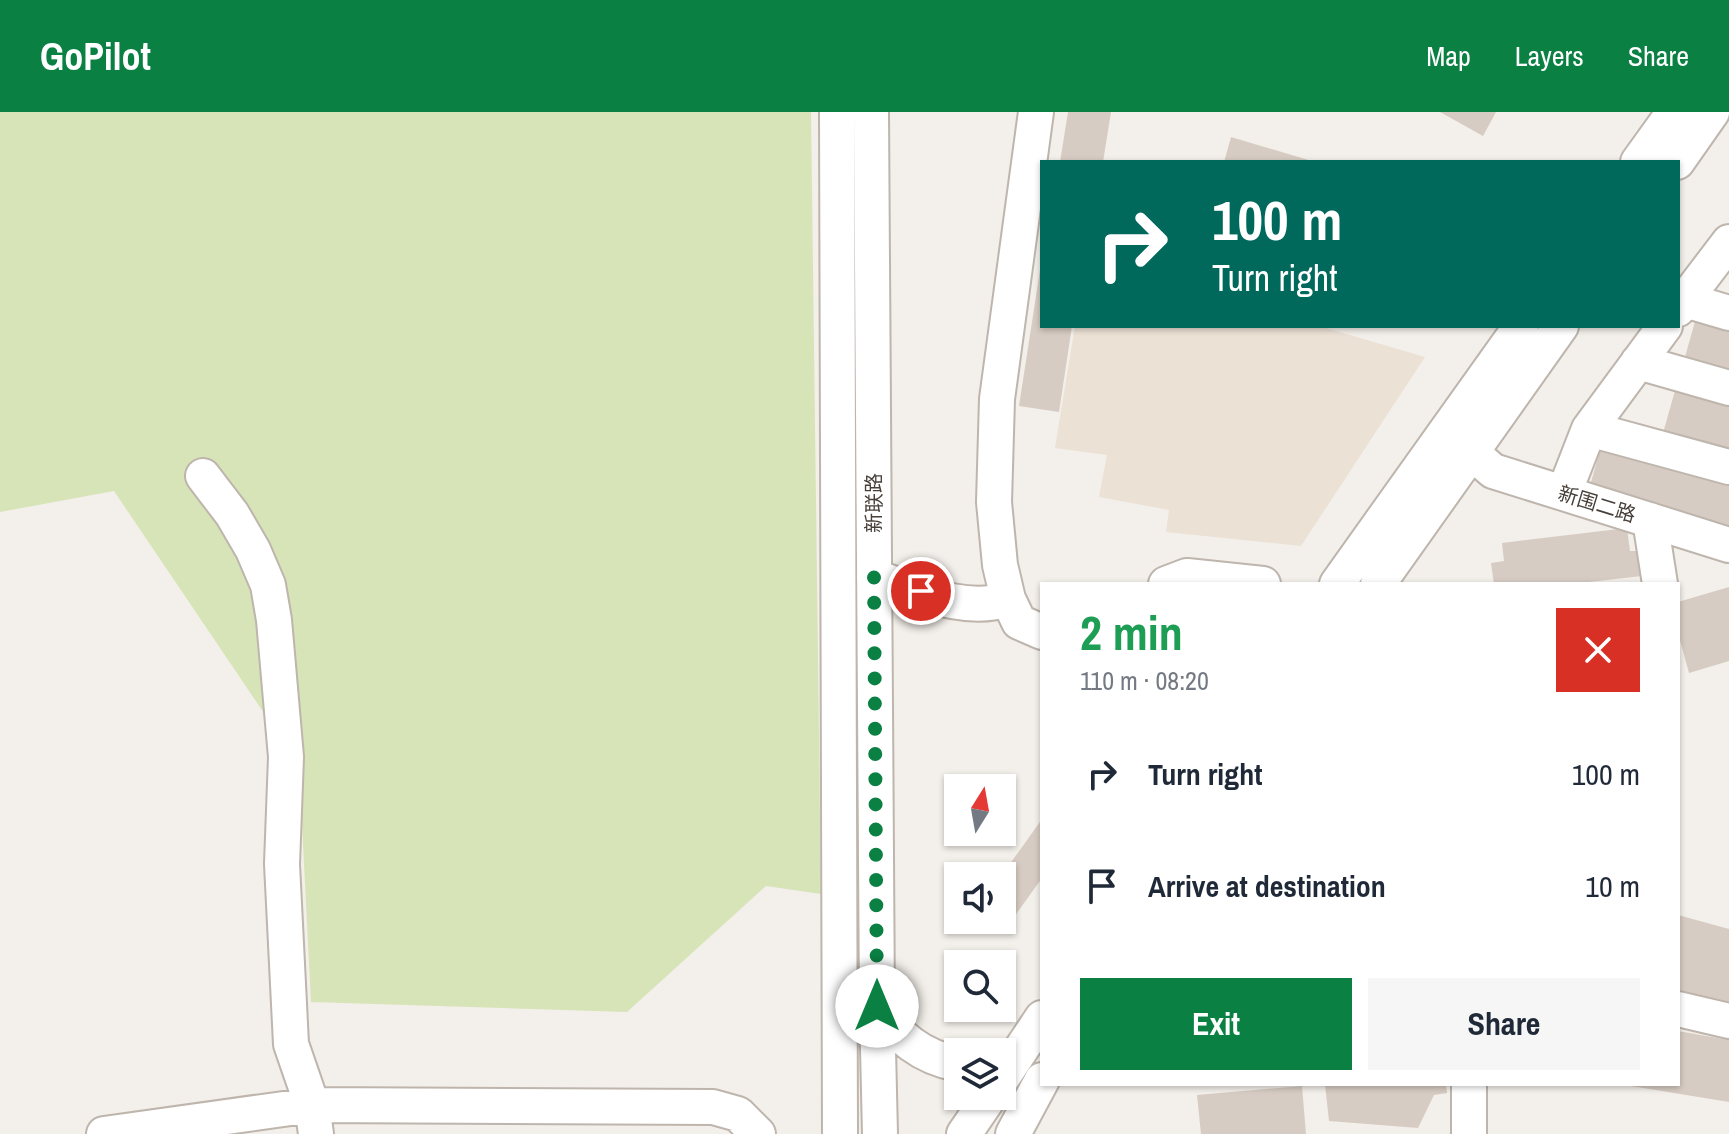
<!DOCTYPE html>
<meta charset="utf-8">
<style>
:root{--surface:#fff;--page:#f6f6f7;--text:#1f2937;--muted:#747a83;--accent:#0b8043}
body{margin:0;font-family:"Archivo Narrow","Noto Sans SC",sans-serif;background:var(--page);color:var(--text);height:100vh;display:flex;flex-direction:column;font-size:30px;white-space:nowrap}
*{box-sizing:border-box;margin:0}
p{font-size:26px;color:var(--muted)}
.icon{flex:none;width:44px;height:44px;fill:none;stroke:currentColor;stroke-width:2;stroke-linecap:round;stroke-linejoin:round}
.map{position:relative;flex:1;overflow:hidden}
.drawer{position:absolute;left:1040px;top:470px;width:640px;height:504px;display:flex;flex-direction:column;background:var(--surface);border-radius:0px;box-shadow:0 2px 6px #0004}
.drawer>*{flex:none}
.hud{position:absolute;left:1040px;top:48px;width:640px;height:168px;border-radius:0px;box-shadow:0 2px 6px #0004;background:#00695c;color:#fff;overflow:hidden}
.needle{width:52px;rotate:11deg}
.controls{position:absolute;left:944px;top:662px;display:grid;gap:16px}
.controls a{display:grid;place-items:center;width:72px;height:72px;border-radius:0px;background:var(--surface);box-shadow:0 2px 6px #0004;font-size:40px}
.pin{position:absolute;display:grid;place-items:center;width:68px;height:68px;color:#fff;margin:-34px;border:4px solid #fff;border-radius:50%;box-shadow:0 2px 8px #0007}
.me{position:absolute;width:88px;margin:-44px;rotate:0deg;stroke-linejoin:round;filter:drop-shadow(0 0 6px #0008)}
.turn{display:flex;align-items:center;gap:28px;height:168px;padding:0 40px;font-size:36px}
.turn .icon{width:104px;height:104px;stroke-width:2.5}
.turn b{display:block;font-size:56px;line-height:68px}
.round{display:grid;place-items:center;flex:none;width:84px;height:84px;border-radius:0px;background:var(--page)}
.overview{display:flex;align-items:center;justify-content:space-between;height:136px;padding:0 40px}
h1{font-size:48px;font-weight:700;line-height:60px;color:#1e9e55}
.cta{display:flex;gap:16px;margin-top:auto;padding:16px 40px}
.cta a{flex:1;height:92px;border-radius:0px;background:var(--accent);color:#fff;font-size:32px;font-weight:700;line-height:92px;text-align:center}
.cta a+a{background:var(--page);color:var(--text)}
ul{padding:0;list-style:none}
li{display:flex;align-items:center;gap:24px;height:112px;padding:0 40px}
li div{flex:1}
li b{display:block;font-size:30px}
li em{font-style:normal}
header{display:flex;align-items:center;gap:48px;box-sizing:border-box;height:112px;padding:0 40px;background:var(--accent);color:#fff}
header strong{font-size:38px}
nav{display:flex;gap:44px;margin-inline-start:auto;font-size:28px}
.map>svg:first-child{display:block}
.education{fill:#ebe1d5}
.green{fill:#d7e4b7}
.building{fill:#d7ccc3}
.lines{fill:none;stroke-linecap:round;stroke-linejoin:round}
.minor-casing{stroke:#beb5ad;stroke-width:38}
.minor{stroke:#fff;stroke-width:34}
.route{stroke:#0b8043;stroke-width:14;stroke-dasharray:0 25.2}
.labels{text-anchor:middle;stroke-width:7;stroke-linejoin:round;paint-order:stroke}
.street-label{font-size:20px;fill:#473f39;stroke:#fff}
</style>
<header>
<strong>GoPilot</strong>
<nav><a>Map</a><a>Layers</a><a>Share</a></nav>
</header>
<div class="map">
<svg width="1729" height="1022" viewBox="0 0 1729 1022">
<rect width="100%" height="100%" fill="#f3efea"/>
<path class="education" d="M1075 214H1319L1425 245 1301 434 1166 420 1169 398 1099 385 1107 343 1055 336Z"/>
<path class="green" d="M0 0H811L821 782 766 774 627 900 311 890 299 653 114 379 0 400Z"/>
<path class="building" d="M1068 0H1111L1103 50H1060Z
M1440 0H1496L1483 24Z
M1231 25 1312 49V50H1224Z
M1040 158 1042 214H1072L1059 300 1019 294Z
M1696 206 1729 215V265L1683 252Z
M1676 275 1729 290V339L1663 321Z
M1602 331 1729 367V413L1590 374Z
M1627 416 1630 439H1639L1642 464 1572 472H1494L1491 451 1504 449 1502 431Z
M1729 475V549L1689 561 1678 521V490Z
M1042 707V766L1014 805 1002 797V763Z
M1678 803 1729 817V896L1678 882Z
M1678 919 1729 928V990L1631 974 1678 972Z
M1325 972H1446L1447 981 1434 983 1418 1016 1329 1009Z
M1302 974 1306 1022H1201L1197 983Z"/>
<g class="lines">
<g class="minor-casing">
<path id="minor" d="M837 0 840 1022
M871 0 877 894 880 1022
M1036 0 997 287 994 390 1000 453 1008 487 1019 510 1042 520
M1638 50 1674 0
M1677 50 1712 0
M1678 186 1729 201
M1678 197 1729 130
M1638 250 1729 276
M1589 317 1729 355
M1471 340 1493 359 1729 433
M203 364 232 402 253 438 268 473 274 508 286 645 282 752 291 932 312 993 316 1022
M1564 381 1589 317 1665 214
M1650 408 1660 472
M874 465C916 478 965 502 1008 487
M1166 472 1187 464 1263 472
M1337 472 1521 214
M1378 472 1561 214
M877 894C897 925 921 945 958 952
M1678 897 1729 909
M1002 966 1042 906
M104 1022 312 993 713 995 738 1002 758 1022
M964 1022 990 984
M1013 1022 1042 968
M1469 1022V972"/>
</g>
<use href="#minor" class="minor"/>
</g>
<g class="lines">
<path class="route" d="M877 894 874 465 921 479"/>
</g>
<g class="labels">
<g class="street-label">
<text transform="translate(874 391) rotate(-90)" y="7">新联路</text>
<text transform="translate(1597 392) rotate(17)" y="7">新围二路</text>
</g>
</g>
</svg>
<div class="controls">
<a><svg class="needle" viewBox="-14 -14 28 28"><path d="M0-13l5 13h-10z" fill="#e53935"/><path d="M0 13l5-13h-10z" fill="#747a83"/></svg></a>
<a><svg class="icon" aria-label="sound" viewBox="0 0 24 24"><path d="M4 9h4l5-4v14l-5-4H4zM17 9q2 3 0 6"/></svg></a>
<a><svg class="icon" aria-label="search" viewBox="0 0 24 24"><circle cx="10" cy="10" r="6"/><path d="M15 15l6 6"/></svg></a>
<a><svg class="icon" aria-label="layers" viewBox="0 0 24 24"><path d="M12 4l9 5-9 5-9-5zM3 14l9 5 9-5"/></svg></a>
</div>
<div class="pin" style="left:921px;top:479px;background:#d93025"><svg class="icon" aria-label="arrive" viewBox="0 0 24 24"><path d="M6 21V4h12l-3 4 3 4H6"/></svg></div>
<svg class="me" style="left:877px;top:894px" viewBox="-20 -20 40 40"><circle r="19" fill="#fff"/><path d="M0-13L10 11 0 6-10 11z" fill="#0b8043"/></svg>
<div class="hud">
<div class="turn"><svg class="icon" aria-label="right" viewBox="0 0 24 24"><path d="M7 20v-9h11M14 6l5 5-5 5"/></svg><div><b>100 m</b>Turn right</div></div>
</div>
<section class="drawer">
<div class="overview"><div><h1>2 min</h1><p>110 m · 08:20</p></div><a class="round" style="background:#d93025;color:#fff"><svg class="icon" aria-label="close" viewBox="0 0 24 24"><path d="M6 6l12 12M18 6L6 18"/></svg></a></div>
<ul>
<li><svg class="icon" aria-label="right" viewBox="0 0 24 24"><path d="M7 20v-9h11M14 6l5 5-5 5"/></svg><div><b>Turn right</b></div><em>100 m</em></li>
<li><svg class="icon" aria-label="arrive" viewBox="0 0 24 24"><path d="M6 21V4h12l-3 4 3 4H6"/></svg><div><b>Arrive at destination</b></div><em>10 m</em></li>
</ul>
<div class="cta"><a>Exit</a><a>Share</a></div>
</section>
</div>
